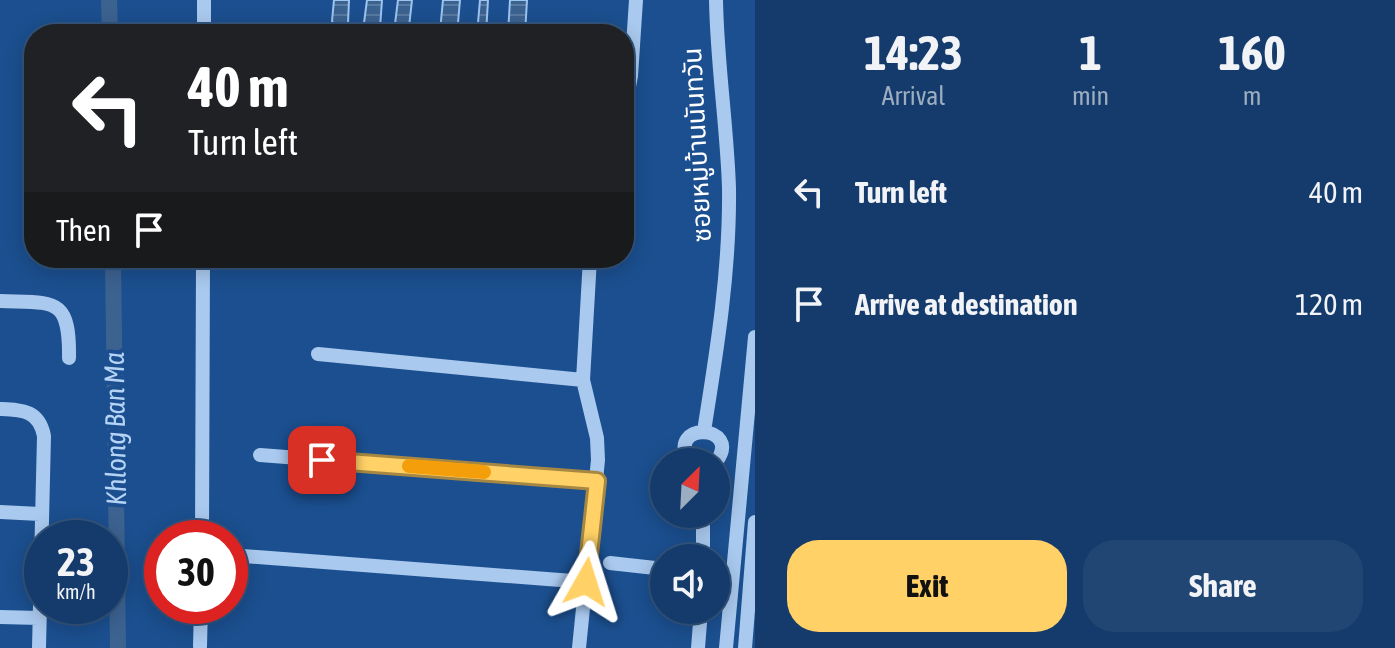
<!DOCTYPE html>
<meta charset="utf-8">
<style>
:root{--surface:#143b6b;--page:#214673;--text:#f1f3f6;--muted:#9dadc1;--line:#33557e;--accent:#ffd166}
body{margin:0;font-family:"Asap Condensed","Noto Sans Thai",sans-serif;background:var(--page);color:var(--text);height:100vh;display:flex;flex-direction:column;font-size:30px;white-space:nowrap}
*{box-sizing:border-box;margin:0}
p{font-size:26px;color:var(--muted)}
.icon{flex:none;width:44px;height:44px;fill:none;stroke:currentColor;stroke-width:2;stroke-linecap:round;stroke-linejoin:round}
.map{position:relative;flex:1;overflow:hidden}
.panel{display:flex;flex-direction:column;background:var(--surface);width:640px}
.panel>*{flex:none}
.guide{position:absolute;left:24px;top:24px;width:610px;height:244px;border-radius:32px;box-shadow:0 4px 20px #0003,0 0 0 2px var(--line);background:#202124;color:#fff;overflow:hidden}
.needle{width:52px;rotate:24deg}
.controls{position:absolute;left:650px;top:448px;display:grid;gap:16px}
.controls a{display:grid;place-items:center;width:80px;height:80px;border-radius:50%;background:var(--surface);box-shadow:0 4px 20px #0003,0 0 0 2px var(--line);font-size:40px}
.speed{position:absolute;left:24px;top:520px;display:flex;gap:16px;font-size:40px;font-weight:700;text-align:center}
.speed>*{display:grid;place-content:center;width:104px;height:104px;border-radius:50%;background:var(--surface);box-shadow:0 4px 20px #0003,0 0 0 2px var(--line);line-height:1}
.speed small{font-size:20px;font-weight:400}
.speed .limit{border:12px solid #d22;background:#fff;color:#111}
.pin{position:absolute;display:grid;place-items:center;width:68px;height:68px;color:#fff;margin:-34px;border-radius:16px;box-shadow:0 4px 12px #0006}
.me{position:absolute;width:88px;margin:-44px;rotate:6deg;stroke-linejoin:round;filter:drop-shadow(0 0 6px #0008)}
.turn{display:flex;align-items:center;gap:28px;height:168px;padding:0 32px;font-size:36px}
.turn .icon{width:104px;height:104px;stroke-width:2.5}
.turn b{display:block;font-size:56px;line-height:68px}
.then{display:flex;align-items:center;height:76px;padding:0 32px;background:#0003;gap:16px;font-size:30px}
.eta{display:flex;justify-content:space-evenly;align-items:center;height:136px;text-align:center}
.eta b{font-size:48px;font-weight:700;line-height:56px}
.cta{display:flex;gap:16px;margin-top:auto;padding:16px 32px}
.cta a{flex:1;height:92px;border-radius:32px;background:var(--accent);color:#111;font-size:32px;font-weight:700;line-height:92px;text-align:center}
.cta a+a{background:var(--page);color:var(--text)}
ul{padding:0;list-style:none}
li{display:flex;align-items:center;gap:24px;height:112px;padding:0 32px}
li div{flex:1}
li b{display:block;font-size:30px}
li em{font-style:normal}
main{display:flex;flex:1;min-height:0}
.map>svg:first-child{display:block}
.water{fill:url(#water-rules);stroke:#9cc4f0;stroke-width:2}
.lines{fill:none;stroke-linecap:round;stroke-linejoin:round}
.canal{stroke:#3c6290;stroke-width:16}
.minor{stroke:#a9c9ee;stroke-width:14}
.route-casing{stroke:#a68842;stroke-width:20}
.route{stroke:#ffd166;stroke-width:14}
.slow{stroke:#f59e0b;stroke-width:14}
.labels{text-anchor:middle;stroke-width:8;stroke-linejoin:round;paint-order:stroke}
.street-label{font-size:26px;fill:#fff;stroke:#1b4f8f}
.water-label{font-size:28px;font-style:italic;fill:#b5d3f5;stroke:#1b4f8f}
</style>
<main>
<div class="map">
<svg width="755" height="648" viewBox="0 0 755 648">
<defs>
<pattern id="water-rules" width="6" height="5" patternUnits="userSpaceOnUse" patternTransform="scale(2)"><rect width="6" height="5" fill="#3c6290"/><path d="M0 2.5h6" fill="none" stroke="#597aa1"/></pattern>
</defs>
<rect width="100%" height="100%" fill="#1b4f8f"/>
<path class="water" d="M334 0H349L348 23 338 30 332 21Z
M367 0H382L380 28 384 34 367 33 364 23Z
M398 0H412L409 27 413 34H386L394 32Z
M443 0H460L457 34H437L440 31Z
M480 0H488L486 34H477Z
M510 0H527L525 34H508Z"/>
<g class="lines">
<path class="canal" d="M109 0 110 34
M113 258 118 648"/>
<path class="minor" d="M204 0V34
M624 113 631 76 636 0
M0 301C54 303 70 296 69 358
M318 354 583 380
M0 409C22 410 39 410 44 436L39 648
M704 431C717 350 730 270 729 188 727 126 717 63 716 0
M260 455 597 481
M690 462C664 421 744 424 716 462
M0 512 40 514
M703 514V558
M202 538 203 258
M230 555 586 582
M610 563 664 569
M0 617 39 618
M200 646 201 606
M579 648 598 460 597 438 583 380 590 258
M698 648 701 610
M726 648 755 337
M745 648 755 522"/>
</g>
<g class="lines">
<g class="route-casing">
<path id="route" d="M322 460 597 481 586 582"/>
</g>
<use href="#route" class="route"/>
<path class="slow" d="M409 466 484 472"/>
</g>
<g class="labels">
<g class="street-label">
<text transform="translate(697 145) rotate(-93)" y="9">ซอยหมู่บ้านนันทวัน</text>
</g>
<g class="water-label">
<text transform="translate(115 429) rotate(-91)" y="10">Khlong Ban Ma</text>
</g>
</g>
</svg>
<div class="controls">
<a><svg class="needle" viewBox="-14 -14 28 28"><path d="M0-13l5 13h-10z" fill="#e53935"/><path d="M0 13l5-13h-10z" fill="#9dadc1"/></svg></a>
<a><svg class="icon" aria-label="sound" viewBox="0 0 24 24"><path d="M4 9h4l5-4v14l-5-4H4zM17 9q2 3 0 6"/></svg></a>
</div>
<div class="speed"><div>23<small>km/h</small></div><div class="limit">30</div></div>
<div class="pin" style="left:322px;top:460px;background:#d93025"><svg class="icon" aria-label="arrive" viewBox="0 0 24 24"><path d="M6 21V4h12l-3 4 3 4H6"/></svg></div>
<svg class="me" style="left:586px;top:582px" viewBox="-20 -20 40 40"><path d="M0-17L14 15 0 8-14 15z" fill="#ffd166" stroke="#fff" stroke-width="4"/></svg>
<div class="guide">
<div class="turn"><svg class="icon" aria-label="left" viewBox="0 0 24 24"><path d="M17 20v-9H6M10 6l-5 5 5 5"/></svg><div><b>40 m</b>Turn left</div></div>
<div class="then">Then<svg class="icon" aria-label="arrive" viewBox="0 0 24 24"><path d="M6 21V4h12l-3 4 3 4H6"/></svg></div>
</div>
</div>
<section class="panel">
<div class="eta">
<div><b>14:23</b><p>Arrival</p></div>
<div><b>1</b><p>min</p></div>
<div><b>160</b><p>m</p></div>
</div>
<ul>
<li><svg class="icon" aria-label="left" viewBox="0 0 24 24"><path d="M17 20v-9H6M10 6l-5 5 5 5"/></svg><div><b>Turn left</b></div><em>40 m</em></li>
<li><svg class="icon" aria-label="arrive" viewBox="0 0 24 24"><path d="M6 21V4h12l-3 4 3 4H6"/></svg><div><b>Arrive at destination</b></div><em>120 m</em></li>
</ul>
<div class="cta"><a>Exit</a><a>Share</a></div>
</section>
</main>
